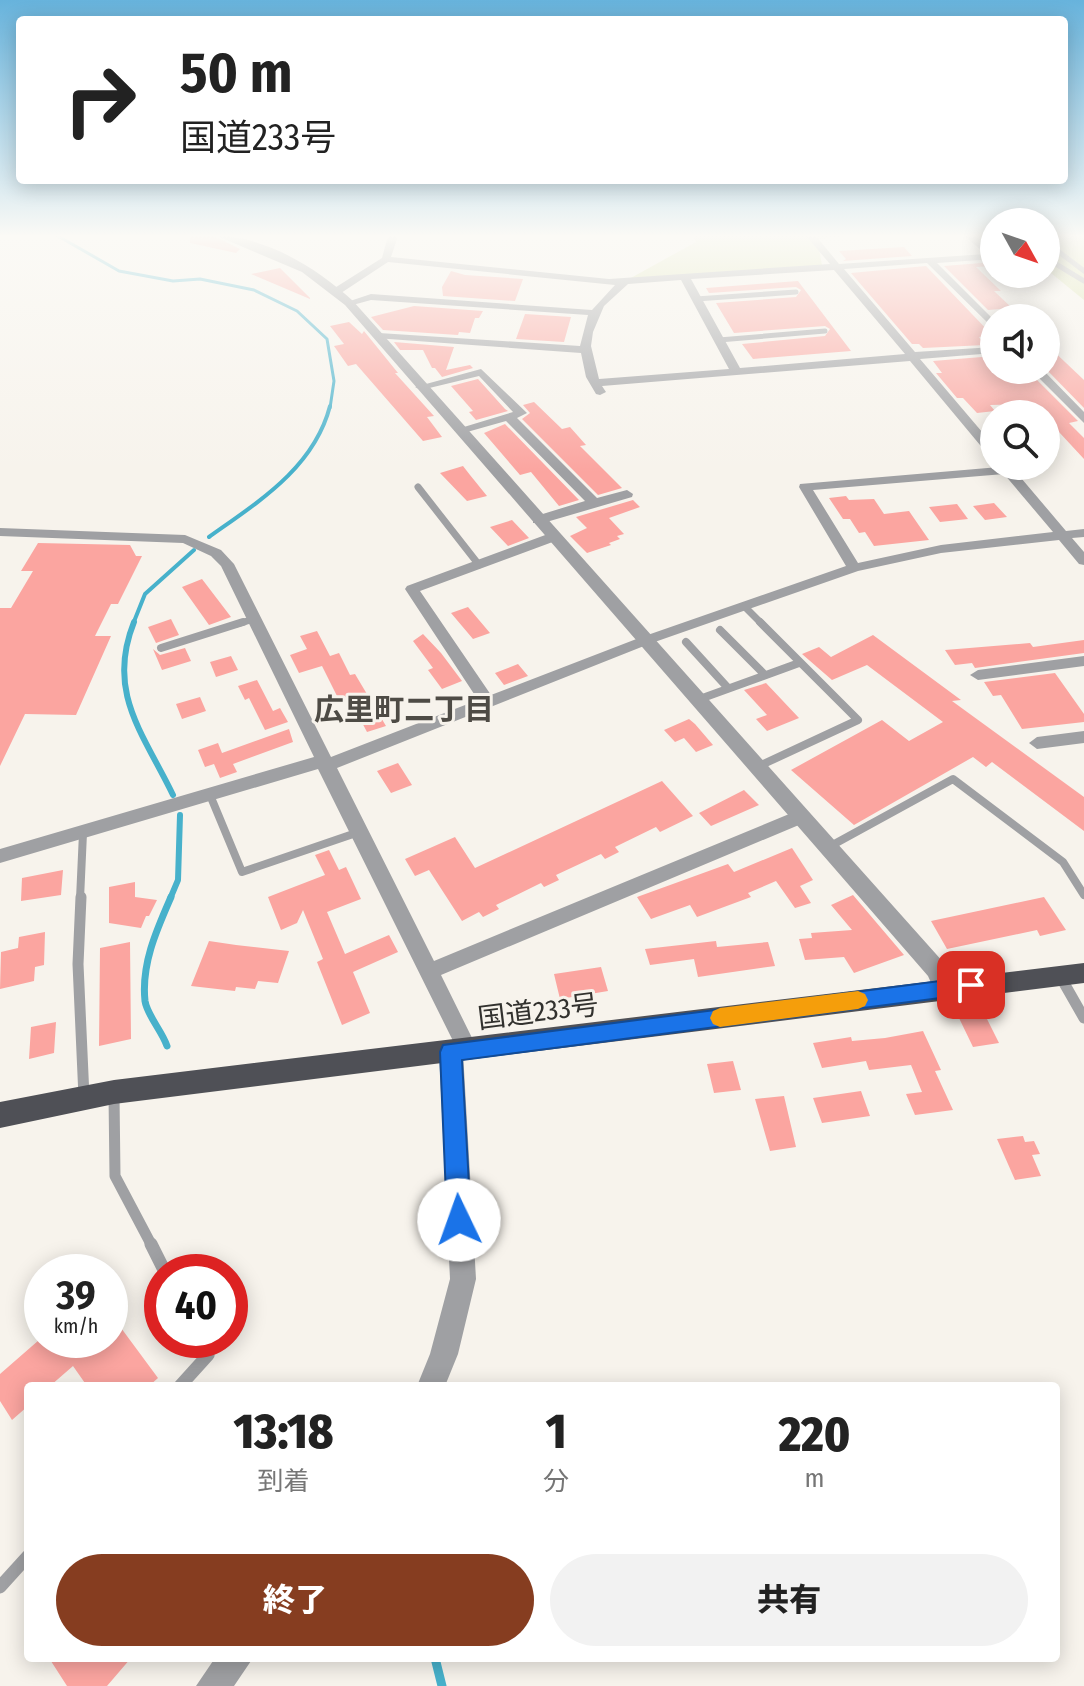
<!DOCTYPE html>
<html lang="ja">
<meta charset="utf-8">
<style>
:root{--surface:#fff;--page:#f2f2f2;--text:#222;--muted:#767676;--accent:#863d20}
body{margin:0;font-family:"Fira Sans Condensed","Noto Sans JP",sans-serif;background:var(--page);color:var(--text);height:100vh;display:flex;flex-direction:column;font-size:30px;white-space:nowrap}
*{box-sizing:border-box;margin:0}
p{font-size:26px;color:var(--muted)}
.icon{flex:none;width:44px;height:44px;fill:none;stroke:currentColor;stroke-width:2;stroke-linecap:round;stroke-linejoin:round}
.map{position:relative;flex:1;overflow:hidden}
.side{position:absolute;left:24px;top:1382px;width:1036px;height:280px;display:flex;flex-direction:column;background:var(--surface);border-radius:8px;box-shadow:0 4px 20px #0003}
.side>*{flex:none}
.banner{position:absolute;left:16px;top:16px;width:1052px;height:168px;border-radius:8px;box-shadow:0 4px 20px #0003;background:#fff;color:var(--text);overflow:hidden}
.needle{width:52px;rotate:130deg}
.fabs{position:absolute;left:980px;top:208px;display:grid;gap:16px}
.fabs a{display:grid;place-items:center;width:80px;height:80px;border-radius:50%;background:var(--surface);box-shadow:0 4px 20px #0003;font-size:40px}
.speed{position:absolute;left:24px;top:1254px;display:flex;gap:16px;font-size:40px;font-weight:700;text-align:center}
.speed>*{display:grid;place-content:center;width:104px;height:104px;border-radius:50%;background:var(--surface);box-shadow:0 4px 20px #0003;line-height:1}
.speed small{font-size:20px;font-weight:400}
.speed .limit{border:12px solid #d22;background:#fff;color:#111}
.pin{position:absolute;display:grid;place-items:center;width:68px;height:68px;color:#fff;margin:-34px;border-radius:16px;box-shadow:0 4px 12px #0006}
.me{position:absolute;width:88px;margin:-44px;rotate:357deg;stroke-linejoin:round;filter:drop-shadow(0 0 6px #0008)}
.turn{display:flex;align-items:center;gap:28px;height:168px;padding:0 32px;font-size:36px}
.turn .icon{width:104px;height:104px;stroke-width:2.5}
.turn b{display:block;font-size:56px;line-height:68px}
.eta{display:flex;justify-content:space-evenly;align-items:center;height:136px;text-align:center}
.eta b{font-size:48px;font-weight:800;line-height:56px}
.button{display:flex;gap:16px;margin-top:auto;padding:16px 32px}
.button a{flex:1;height:92px;border-radius:48px;background:var(--accent);color:#fff;font-size:32px;font-weight:800;line-height:92px;text-align:center}
.button a+a{background:var(--page);color:var(--text)}
.map>svg:first-child{display:block}
.green{fill:#d9e1a9}
.lines{fill:none;stroke-linecap:round;stroke-linejoin:round}
.stream-far4{stroke:#47b1cb;stroke-width:3}
.stream-far3{stroke:#47b1cb;stroke-width:4}
.stream-far2{stroke:#47b1cb;stroke-width:6}
.stream-far1{stroke:#47b1cb;stroke-width:7}
.stream{stroke:#47b1cb;stroke-width:9}
.building{fill:#fba5a0}
.service-far4{stroke:#9fa0a3;stroke-width:5}
.service-far3{stroke:#9fa0a3;stroke-width:7}
.service-far2{stroke:#9fa0a3;stroke-width:8}
.service-far1{stroke:#9fa0a3;stroke-width:11}
.service{stroke:#9fa0a3;stroke-width:13}
.minor{fill:#9fa0a3;fill-rule:evenodd}
.tertiary{fill:#9fa0a3;fill-rule:evenodd}
.trunk{fill:#4f5056;fill-rule:evenodd}
.route{fill:#1a73e8;stroke:#114b97;stroke-width:2}
.slow{fill:#f59e0b}
.labels{text-anchor:middle;stroke-width:6;stroke-linejoin:round;paint-order:stroke}
.street-label{font-size:28px;fill:#32312e;stroke:#f7f3ec}
.neighbourhood-label{font-size:30px;font-weight:bold;fill:#4e4b45;stroke:#f7f3ec}
</style>
<div class="map">
<svg width="1084" height="1686" viewBox="0 0 1084 1686">
<rect width="100%" height="100%" fill="#f7f3ec"/>
<path class="green" d="M693 236H844L817 239 822 265 629 279 696 242Z
M1046 236H1084V300L1046 269Z"/>
<g class="lines">
<path class="stream-far4" d="M58 236 119 271 173 281 200 279 254 290 297 311 327 339 334 381 330 408"/>
<path class="stream-far3" d="M209 537C258 502 314 468 330 406
M133 624 145 594 194 550"/>
<path class="stream-far2" d="M134 622C106 692 143 733 173 795
M170 899 178 880 180 815"/>
<path class="stream-far1" d="M167 1046C162 1031 147 1015 145 1001 141 964 157 929 171 897"/>
<path class="stream" d="M435 1658 442 1686"/>
</g>
<path class="building" d="M190 236H214L240 249 236 253 190 243Z
M904 247 912 256 843 261 846 259 839 251Z
M994 262 991 263 994 266 976 267 1001 291H994L1012 308 988 310 944 266Z
M926 266 993 336 979 337 985 345 923 348 919 344H912L851 273Z
M280 268 310 298V299L251 274Z
M451 271 465 275 523 279 515 301 443 296 442 287Z
M798 281 851 351 753 359 742 344 825 336 830 329 825 326 734 333 716 303 796 297 801 290 796 287 709 293 706 288Z
M414 306 483 311 479 318H475L470 333 459 332 458 335 383 330 371 317Z
M525 314 571 317 564 342 516 339Z
M349 322 362 334 364 331 398 373H395L434 416 427 417 442 437 423 441 356 364 348 366 334 346 344 344 330 326Z
M394 342 454 347 446 370 470 365 473 368 442 377 435 368H432L423 350H400Z
M1046 344 1084 380V408L1046 369Z
M994 356V370H1013L1020 378 1034 377 1078 421 1069 423 1084 438V459L1046 418V414L1033 404 990 405 995 411 977 413 963 398H957L936 373H942L933 361Z
M478 379 505 409 508 411 476 420 469 412 473 411 451 386Z
M534 402 562 429 570 427 586 445 580 446 622 488 598 495 522 419 530 413 523 405Z
M505 424 579 500 559 506 531 472 520 475 484 433Z
M463 466 470 475 487 496 467 501 440 473Z
M846 496 849 500 874 499 884 514 909 511 929 540 874 546 865 532 859 533 850 519H843L829 498Z
M633 500 640 507 609 518 624 534 617 536 620 539 609 543 611 545 587 553 570 536 587 528 576 517Z
M994 503 1007 517 985 520 973 506Z
M957 504 968 519 940 522 929 507Z
M512 520 529 538 508 546 490 527Z
M38 543 130 545 136 556H142L118 604H111L95 636H111L76 715 25 714 0 766V608H11L33 571H21Z
M202 579 231 617 209 625 182 587Z
M468 607 490 633 473 639 451 613Z
M171 619 179 635 156 643 148 627Z
M317 631 330 656 339 653 350 675 355 674 386 726 367 732 348 696 339 700 322 666 299 673 290 655 307 649 300 636Z
M423 634 441 653 462 681 442 689 428 670 433 668 413 641Z
M873 635 961 700 952 701 1084 797V831L992 762 986 767 973 757 854 825 791 770 882 720 909 741 943 722 867 665 832 680 802 654 819 647 831 657Z
M1084 640V653L975 668 972 663 955 665 945 650 1030 643 1033 647Z
M185 648 191 661 162 670 153 649 160 655Z
M231 656 238 670 216 677 210 662Z
M518 664 528 676 504 685 495 673Z
M1055 673 1084 714V722L1022 729 1001 695 993 696 984 682Z
M257 680 273 711 280 708 288 722 265 730 249 698 245 700 238 686Z
M766 683 799 718 767 731 756 719 767 715 744 690Z
M200 697 206 711 182 719 176 704Z
M689 719 695 724 713 745 696 752 684 738 675 742 664 730Z
M289 729 293 742 233 764 237 772 220 778 214 764 205 767 198 750 218 743 222 753Z
M398 763 412 785 391 793 377 771Z
M662 781 693 816 660 832 656 827 615 847 619 852 605 859 601 854 556 875 559 880 544 887 541 883 496 905 499 909 483 917 479 912 462 921 429 870 415 876 405 859 455 837 475 868Z
M744 790 759 805 711 826 699 813Z
M792 848 813 880 800 886 811 903 795 908 776 881 748 893 751 897 697 917 690 905 651 919 637 897 728 864 734 872Z
M329 850 339 870 346 867 361 899 327 912 345 954 389 935 398 952 353 972 370 1013 342 1025 317 962 323 959 303 910 297 923 281 930 268 897 325 875 315 855Z
M63 870 61 895 21 901 22 878Z
M135 882V897L157 900 149 916H146L141 928 109 923V887Z
M853 895 904 955 854 973 844 957 805 960 799 939 812 938 811 933 852 930 831 905Z
M1044 897 1066 930 1040 936 1037 930 947 949 931 921Z
M45 932 44 965 35 967 34 981 0 989 1 952 18 948 19 937Z
M209 941 236 945 289 951 278 983 258 981 255 989 236 987 235 991 191 986Z
M716 941 717 947 768 942 775 966 698 977 694 959 650 965 645 949Z
M130 942 131 1039 99 1046 100 948Z
M601 967 608 991 560 999 554 974Z
M984 1013 999 1043 973 1047 959 1018Z
M56 1022 54 1053 29 1059 31 1027Z
M923 1031 941 1070 935 1071 953 1110 915 1115 906 1094 922 1092 911 1065 869 1070 866 1061 822 1068 813 1043 851 1037 852 1041 885 1038Z
M733 1061 741 1090 714 1093 707 1064Z
M861 1091 870 1116 822 1123 813 1098Z
M784 1096 796 1147 770 1151 755 1099Z
M1023 1136 1025 1142 1034 1141 1040 1154 1032 1155 1041 1176 1015 1180 997 1139Z
M110 1313 158 1378 149 1386H87L73 1366 50 1386H28V1406L12 1420 0 1401V1374L39 1340H110Z
M49 1658H131L107 1686H67Z"/>
<g class="lines">
<path class="service-far4" d="M1046 242 1084 271
M1046 258 1084 281
M696 299 796 292
M719 340 825 331"/>
<path class="service-far3" d="M418 487 479 565
M744 606 762 624
M237 624 254 619"/>
<path class="service-far2" d="M720 630 765 675
M686 642 728 688
M161 648 243 622
M697 700 799 663
M757 767 858 720 760 622
M210 795 242 872 359 832
M827 848 953 779 1063 862 1084 895
M80 899 83 833"/>
<path class="service-far1" d="M81 897 78 964 84 1097
M1060 976 1084 1018
M114 1095 115 1176 152 1246"/>
<path class="service" d="M151 1244 165 1272
M180 1386 208 1355 200 1340
M0 1587 28 1556"/>
<path class="minor" d="M388 236H398L391 257 609 279 830 264 806 236H816L839 264 986 254 964 236H975L994 250V259L937 263 994 320V329L927 263 844 269 915 352 994 347V353L920 359 994 446V458L990 457 910 361 602 386 606 392 600 395 596 394 586 377 581 353 375 338 374 336 379 333 580 346 588 315 371 300 349 306 344 303 371 294 592 310 615 285 388 262 341 293H333V289L382 258ZM834 270 905 354 740 368 691 279ZM681 280 729 369 599 379 591 346 593 332 604 306 628 284Z
M481 369 527 413 517 418 597 498 627 490 633 494 632 497 543 523H533V517L585 501 506 421 460 434 454 430 513 412 479 376 421 390 415 387Z
M1031 370H1043L1084 412V423Z
M1011 466 1066 531 1084 529V537L1072 538 1084 552V565L1079 564 1059 540 941 553 858 571 649 644 337 768 434 961 794 812H806L809 817 806 822 441 975 478 1050 475 1057 468 1060 461 1057 318 769 0 863V849L314 757 221 566 211 556 183 543 0 536V528L185 535 221 550 234 564 331 757 478 700 405 589 407 586 548 534H558V540L420 591 491 695 639 638 846 566 799 487 800 484ZM1004 474 1053 532 941 545 858 563 813 490Z
M1084 656V666L978 680 970 675 978 670Z
M1084 731V743L1037 749 1029 743 1037 737Z"/>
<path class="tertiary" d="M217 236C266 236 318 269 353 301L944 963 956 989 953 996 945 999 937 996 928 976 345 305 302 272Z
M451 1041 459 1045 463 1052 476 1279 458 1354 445 1386H417L430 1354 450 1279 439 1052 443 1045Z
M215 1658H253L234 1686H196Z"/>
<path class="trunk" d="M1084 963V983L114 1104 0 1128V1102L114 1080Z"/>
</g>
<linearGradient id="sky" x2="0" y2="1"><stop stop-color="#67b3dc"/><stop offset="0.5" stop-color="#fbfaf6"/><stop offset="1" stop-color="#fbfaf6" stop-opacity="0"/></linearGradient>
<rect width="1084" height="472" fill="url(#sky)"/>
<path class="route" d="M971 977 979 979 982 985 979 992 971 994 462 1060 471 1220 468 1228 459 1231 451 1228 447 1220 440 1052 443 1045Z"/>
<path class="slow" d="M858 991 865 994 868 1000 865 1006 858 1009 720 1027 713 1024 710 1018 713 1011 720 1008Z"/>
<g class="labels">
<g class="street-label">
<text transform="translate(538 1011) rotate(-7)" y="10">国道233号</text>
</g>
<g class="neighbourhood-label">
<text x="404" y="720">広里町二丁目</text>
</g>
</g>
</svg>
<div class="fabs">
<a><svg class="needle" viewBox="-14 -14 28 28"><path d="M0-13l5 13h-10z" fill="#e53935"/><path d="M0 13l5-13h-10z" fill="#767676"/></svg></a>
<a><svg class="icon" aria-label="sound" viewBox="0 0 24 24"><path d="M4 9h4l5-4v14l-5-4H4zM17 9q2 3 0 6"/></svg></a>
<a><svg class="icon" aria-label="search" viewBox="0 0 24 24"><circle cx="10" cy="10" r="6"/><path d="M15 15l6 6"/></svg></a>
</div>
<div class="speed"><div>39<small>km/h</small></div><div class="limit">40</div></div>
<div class="pin" style="left:971px;top:985px;background:#d93025"><svg class="icon" aria-label="arrive" viewBox="0 0 24 24"><path d="M6 21V4h12l-3 4 3 4H6"/></svg></div>
<svg class="me" style="left:459px;top:1220px" viewBox="-20 -20 40 40"><circle r="19" fill="#fff"/><path d="M0-13L10 11 0 6-10 11z" fill="#1a73e8"/></svg>
<div class="banner">
<div class="turn"><svg class="icon" aria-label="right" viewBox="0 0 24 24"><path d="M7 20v-9h11M14 6l5 5-5 5"/></svg><div><b>50 m</b>国道233号</div></div>
</div>
<section class="side">
<div class="eta">
<div><b>13:18</b><p>到着</p></div>
<div><b>1</b><p>分</p></div>
<div><b>220</b><p>m</p></div>
</div>
<div class="button"><a>終了</a><a>共有</a></div>
</section>
</div>
